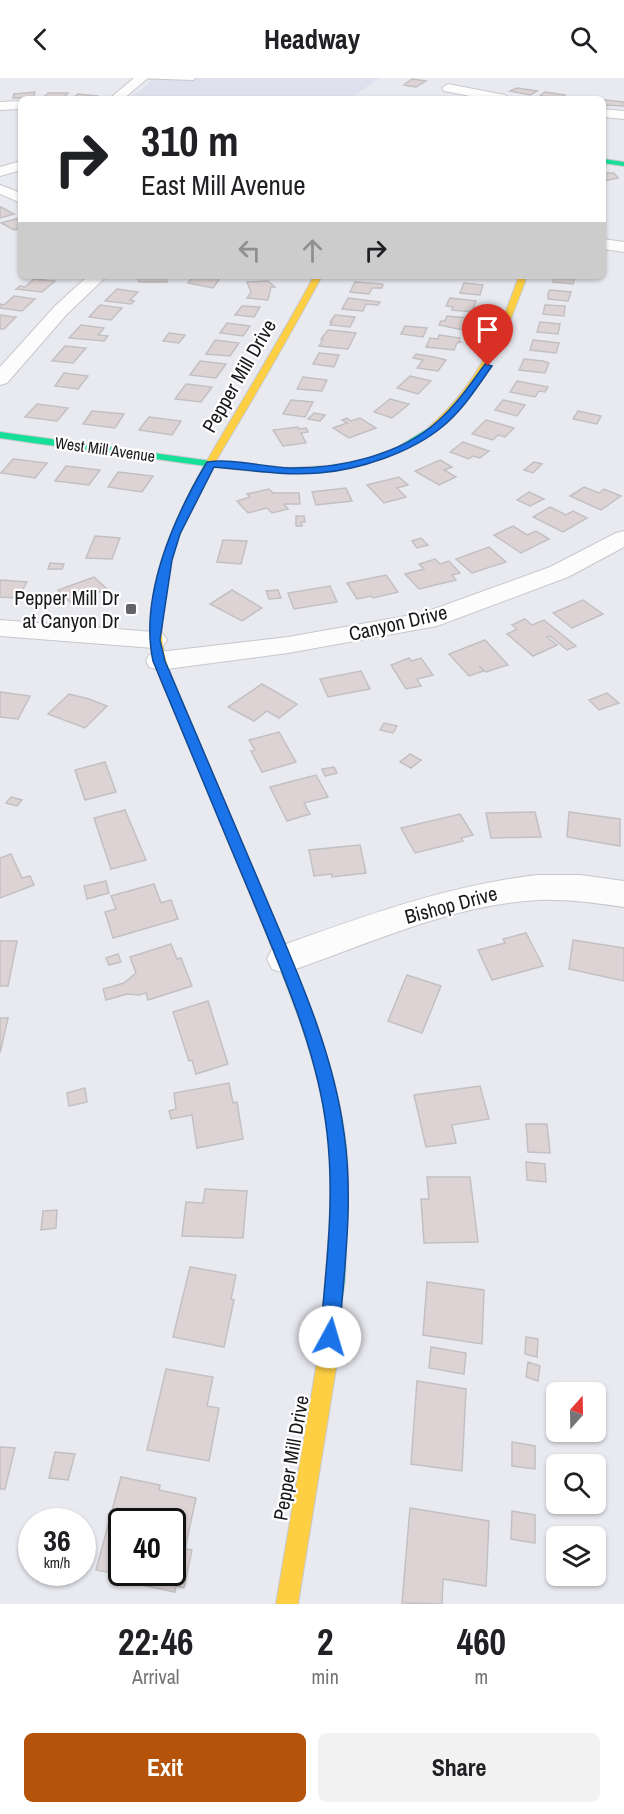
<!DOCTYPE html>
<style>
:root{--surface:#fff;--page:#f2f2f2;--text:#202124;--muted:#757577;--accent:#b45309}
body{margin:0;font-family:"Archivo Narrow",sans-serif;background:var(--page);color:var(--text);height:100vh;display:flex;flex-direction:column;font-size:22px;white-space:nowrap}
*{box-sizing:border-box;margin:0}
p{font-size:20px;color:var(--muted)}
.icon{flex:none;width:33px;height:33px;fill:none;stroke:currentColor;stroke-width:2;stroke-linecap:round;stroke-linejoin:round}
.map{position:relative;height:1526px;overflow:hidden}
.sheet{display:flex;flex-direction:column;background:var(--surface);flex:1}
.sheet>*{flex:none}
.top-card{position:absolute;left:18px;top:18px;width:588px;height:183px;border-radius:9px;box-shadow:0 2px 4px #0004;background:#fff;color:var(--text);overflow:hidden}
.needle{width:39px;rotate:20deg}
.buttons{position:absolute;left:546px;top:1304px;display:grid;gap:12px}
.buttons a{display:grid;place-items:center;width:60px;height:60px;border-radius:9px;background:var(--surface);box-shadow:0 2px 4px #0004;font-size:30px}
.speed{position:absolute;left:18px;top:1430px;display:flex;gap:12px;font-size:30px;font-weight:700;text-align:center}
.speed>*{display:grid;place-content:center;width:78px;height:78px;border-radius:50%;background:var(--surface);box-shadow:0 2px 4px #0004;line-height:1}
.speed small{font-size:15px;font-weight:400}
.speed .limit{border:3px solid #111;border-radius:9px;background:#fff;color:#111}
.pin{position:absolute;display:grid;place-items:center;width:51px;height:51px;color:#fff;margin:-62px -26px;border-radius:50% 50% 50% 0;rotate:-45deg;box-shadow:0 0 6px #0007}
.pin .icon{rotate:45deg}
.me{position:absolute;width:66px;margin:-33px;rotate:6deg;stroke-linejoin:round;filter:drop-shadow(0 0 4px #0008)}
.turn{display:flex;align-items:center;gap:21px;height:126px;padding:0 24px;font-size:27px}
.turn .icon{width:78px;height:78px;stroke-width:2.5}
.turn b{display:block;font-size:42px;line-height:51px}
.lanes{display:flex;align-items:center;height:57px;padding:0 24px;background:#0003;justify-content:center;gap:30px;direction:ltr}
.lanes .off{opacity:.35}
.eta{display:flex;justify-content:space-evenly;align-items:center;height:102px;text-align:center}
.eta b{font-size:36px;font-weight:700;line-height:42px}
.button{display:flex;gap:12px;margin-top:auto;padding:12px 24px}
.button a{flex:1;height:69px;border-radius:9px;background:var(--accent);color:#fff;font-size:24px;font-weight:700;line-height:69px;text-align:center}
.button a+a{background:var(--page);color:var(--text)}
header{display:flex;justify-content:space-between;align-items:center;height:78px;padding:0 24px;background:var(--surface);font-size:27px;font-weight:700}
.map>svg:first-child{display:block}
.built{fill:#dee0ed}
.building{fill:#ded3d4;stroke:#c2c0c3;stroke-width:1.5;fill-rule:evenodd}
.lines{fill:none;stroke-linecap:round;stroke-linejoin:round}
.lane-casing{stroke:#c7c8cd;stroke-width:2}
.street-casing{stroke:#c7c8cd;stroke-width:2}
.fast-casing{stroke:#c7c8cd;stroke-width:2}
.slow-casing{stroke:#c7c8cd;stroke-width:2}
.jam-casing{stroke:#c7c8cd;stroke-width:2}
.lane{fill:#fcfcfd;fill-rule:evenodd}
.street{fill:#fcfcfd;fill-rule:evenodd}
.fast{fill:#16e098;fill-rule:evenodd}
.slow{fill:#ffcf43;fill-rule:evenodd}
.jam{fill:#f24e42;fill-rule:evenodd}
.route{fill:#1a73e8;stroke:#114b97;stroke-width:1.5}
.poi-dot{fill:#626267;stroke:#fff;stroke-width:2}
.labels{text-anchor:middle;stroke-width:4.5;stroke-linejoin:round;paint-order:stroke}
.far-street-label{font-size:16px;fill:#19191d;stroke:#fff}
.street-label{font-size:20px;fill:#19191d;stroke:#fff}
.poi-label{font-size:20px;fill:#19191d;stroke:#fff;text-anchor:end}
</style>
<header><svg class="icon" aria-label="back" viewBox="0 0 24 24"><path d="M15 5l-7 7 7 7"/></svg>Headway<svg class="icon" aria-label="search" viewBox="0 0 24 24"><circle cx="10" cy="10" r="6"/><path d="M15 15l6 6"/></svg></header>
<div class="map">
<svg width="624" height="1526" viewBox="0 0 624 1526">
<rect width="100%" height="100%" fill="#e9eaf0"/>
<path class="built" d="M151 0H379L350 21H127L148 6Z"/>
<path class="building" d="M412 1 426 3 416 9 404 7Z
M517 10 537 13 530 17 510 13Z
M35 14 33 20H13L14 16Z
M545 14 565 17 561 21 540 18Z
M48 15H68L63 20 44 19Z
M78 16 97 18 92 21H72Z
M605 22 624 24V28L603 27Z
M603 95H614L618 100 603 103Z
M0 129H1L14 136 0 140Z
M19 140 21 150 14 152 1 145Z
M137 198H165L167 204H139Z
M193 198H210L221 199 213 210 188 205Z
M555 198H575L573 206 553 204Z
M34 201 55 203 42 214 16 211 20 208 25 209Z
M268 203 275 209H271L268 222 247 220 251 214 247 204Z
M355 204 382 206 383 207 382 210H372L369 216 350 214Z
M464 205 483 207 480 217 460 215Z
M117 211 138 214 130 222 134 223 131 226 105 223Z
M550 212 571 214 568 223 548 221V215Z
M14 218 35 221 22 233 0 230V226L4 227Z
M348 220 380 224 378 227 366 226 363 233 342 231Z
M450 220 476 223 472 234 452 232 453 229 446 228Z
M100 227 122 230 111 242 89 239Z
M545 227 565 228 564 238 543 236Z
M242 228 260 229 254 239 235 237Z
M0 237 16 239 4 251H0Z
M335 237 355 239 350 249 330 247 332 244H330Z
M447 238 468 240 463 252 439 247 441 243H445Z
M540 244 560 246 558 256 537 254Z
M227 245 250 248 243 258 220 255Z
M81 247 104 250 98 257 108 258 104 263 69 260Z
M405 248 427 250 423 259 401 256Z
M328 252 356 255 348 271 319 268 323 261H321Z
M169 255 185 257 179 265 163 263Z
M439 257 460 260 459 263 461 264 457 265 454 272 426 269 430 260 438 261Z
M215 262 239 265 230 278 206 276Z
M533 262 559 265 556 275 530 272Z
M65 268 86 270 73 285 52 283Z
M319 275 339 277 334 289 313 286Z
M416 276 434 279 446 282 438 293 417 290 423 282 413 280Z
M524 281 543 283 549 285 545 295 519 292Z
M200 283 226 286 216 300 190 297Z
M64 295 88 298 78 311 55 308Z
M410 298 431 303 418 316 397 310Z
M303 299 327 302 322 313 297 311Z
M517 303 548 309 545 314 539 313 535 319 510 314Z
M186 306 212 309 201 324 175 321Z
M390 321 409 326 392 340 374 334Z
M291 322 313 324 305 339 283 336Z
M503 322 525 327 517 338 495 332Z
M37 326 68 330 57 343 25 339Z
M92 333 124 336 115 350 83 346Z
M578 333 601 338 597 346 573 341Z
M314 335 325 337 320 343 308 341Z
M149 339 181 343 172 357 139 352Z
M347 340 351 343 360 340 376 350 349 360 333 350 347 345 342 342Z
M486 342 514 350 505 359 498 357 493 362 472 356Z
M298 349 299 351 306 350 308 354 301 355 306 365 283 368 273 352Z
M463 364 489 373 480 380 473 378 469 381 450 374Z
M13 381 47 385 35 400 1 395Z
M440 382 452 389 444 392 456 399 439 407 415 393Z
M534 384 542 386 533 395 524 392Z
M66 388 100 392 89 407 55 403Z
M118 394 153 398 142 414 108 409Z
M399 399 408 407 397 410 406 419 384 425 367 407Z
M584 409 599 415 604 411 621 418 601 432 570 418Z
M346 410 352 423 316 427 312 414Z
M269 411 273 415H299L300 426H284L288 431 272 435 267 430 248 435 237 423 250 419 247 416Z
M529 414 544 421 530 428 517 422Z
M550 429 566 437 573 433 587 440 563 454 533 439Z
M296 438H304L305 444H301L302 448H296Z
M513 448 527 457 536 453 549 461 521 475 494 457Z
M95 458 120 460 112 481 86 480Z
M421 460 428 467 417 470 412 463Z
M223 462 247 463 241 486 217 484Z
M489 469 506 484 472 495 456 481Z
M435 481 440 486 449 483 460 495 452 497 456 502 419 511 405 496 424 491 419 486Z
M50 485 64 486 62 491H48Z
M386 497 398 514 373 520 371 518 357 521 347 505Z
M94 499 107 511 71 525 58 512Z
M0 502 27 504 18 520 0 519Z
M330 508 337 524 294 531 288 515Z
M232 512 262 530 242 543 210 526Z
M278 512 281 520 269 521 266 513Z
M583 522 603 536 572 550 553 535Z
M525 541 532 547 544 542 576 568 567 572 550 558 547 559 557 567 533 578 507 556 517 551 512 547Z
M485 562 508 587 486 594 479 588 484 593 469 598 449 576Z
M409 580 411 583 421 580 433 597 417 601 421 608 406 611 391 587Z
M361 593 370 611 328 619 320 601Z
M262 606 297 626 279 640 267 633 254 643 228 629Z
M0 614 30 618 18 641 0 639Z
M607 615 619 625 599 632 589 622Z
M69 616 89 621 107 628 85 650 48 636Z
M384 645 397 648 393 655 380 652Z
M279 654 296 684 262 694 251 673 255 672 249 662Z
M410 676 421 682 411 690 400 684Z
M105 684 116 714 85 722 75 692Z
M334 689 337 695 325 698 322 691Z
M316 697 328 719 304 725 310 736 287 743 270 709Z
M11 719 22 722 17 728 6 725Z
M125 732 146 782 111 791 94 740Z
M535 734 541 759 491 760 486 735Z
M569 734 620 741V768L567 759Z
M460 736 473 757 461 760 463 763 415 775 401 750Z
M360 767 366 795 332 799V796L314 798 309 772Z
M11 776 22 800 30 798 34 807 0 820V780Z
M106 803 109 815 87 821 84 808Z
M154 806 161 825 171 822 178 841 113 860 105 834 116 831 111 818Z
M526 855 543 888 492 902 478 872 505 865 503 861Z
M573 862 624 870V903L569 891Z
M0 863H17L8 908H0Z
M171 866 177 881 181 880 192 908 148 922 146 915 139 917 127 916 106 922 103 911 124 905 136 895 130 879Z
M118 876 121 884 109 887 106 880Z
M407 897 441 908 422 955 388 943Z
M208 923 228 986 196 996 192 982 189 983 173 934Z
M0 940H8L0 975Z
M229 1005 233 1025 237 1024 243 1061 197 1070 192 1037 171 1041 169 1033 176 1031 174 1015Z
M480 1008 489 1041 452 1047 456 1065 426 1069 414 1017Z
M85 1010 87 1024 69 1028 67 1015Z
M526 1046H547L550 1075 528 1074Z
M526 1084 545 1086 546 1104 527 1102Z
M427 1099H470L478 1164 424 1165 421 1121H429Z
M205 1111 247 1113 243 1160 182 1158 186 1124 203 1125Z
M57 1132 56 1150 41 1152 43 1133Z
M190 1189 236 1197 231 1221 234 1222 224 1269 173 1259Z
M427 1204 484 1212 482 1266 423 1257Z
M526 1259 538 1261 537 1279 525 1276Z
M431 1269 466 1275 464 1296 429 1290Z
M528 1284 540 1288 538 1303 526 1299Z
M166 1291 213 1299 207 1328 219 1330 209 1383 147 1372Z
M417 1303 466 1311 462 1393 411 1386Z
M512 1364 535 1368V1391L512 1388Z
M0 1369 15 1370 5 1411H0Z
M55 1374 75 1376 68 1402 49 1400Z
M121 1399 160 1407 159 1412 196 1420 185 1471 192 1472 184 1510 176 1508 175 1514 127 1504 128 1498 96 1492ZM122 1443H172V1494H122Z
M410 1430 489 1443 486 1508 443 1501 442 1526 402 1525Z
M512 1433 535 1437V1465L511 1461Z"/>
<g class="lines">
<g class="lane-casing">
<path id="lane" d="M138 0H196L193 2Z"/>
</g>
<g class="street-casing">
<path id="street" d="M134 0H148L123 21H109Z
M448 6 505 17 511 21H486L444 13 442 10Z
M21 23V31L0 32V24Z
M603 31 624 33V41L603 39Z
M21 83V92L0 98V89Z
M0 107 21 115V125L0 116Z
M603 161 624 164V174L603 171Z
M88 198H107L67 236 7 305 0 307V289L55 228Z
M624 453V469L568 499 437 548 288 575 159 592 149 589 146 583 149 577 159 574 288 559 423 535 550 489 616 455Z
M0 542 154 554 163 556 167 562 163 568 154 570 0 558Z
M537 797H580L624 803V829C595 825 567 821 538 822 449 827 367 867 284 895L272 891 267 881 272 871C359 840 444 808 537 797Z"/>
</g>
<g class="fast-casing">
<path id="fast" d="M603 81 624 84V88L603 85Z
M432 348 435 349V353C424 360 413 369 400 374 315 410 224 390 135 378 90 372 45 367 0 360V354L211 383 289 390 327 388 362 382 396 370Z
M269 839 274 841 276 845C304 912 333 980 344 1053 350 1089 348 1126 346 1162 345 1182 347 1207 340 1226L333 1228 326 1226 324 1219C328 1164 335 1109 328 1054 318 981 289 912 262 845L264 841Z"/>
</g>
<g class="slow-casing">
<path id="slow" d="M314 198H322C299 240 276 281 252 322 211 392 156 472 162 558 163 581 173 602 182 623L180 626H172C114 524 190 412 241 325 266 283 291 241 314 198Z
M519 198H527C505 259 485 309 435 353H429V349C479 305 497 259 519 198Z
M333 1210 340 1212 342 1219 338 1278 298 1526H276L318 1278 324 1219 326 1212Z"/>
</g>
<g class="jam-casing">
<path id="jam" d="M176 619 182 623 276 845 274 849H264L262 845 170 623Z"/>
</g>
<use href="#lane" class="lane"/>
<use href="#street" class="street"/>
<use href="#fast" class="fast"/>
<use href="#slow" class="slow"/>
<use href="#jam" class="jam"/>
</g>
<path class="route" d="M485 286 492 288C477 309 463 332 442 349 412 374 359 392 319 395 284 398 249 392 214 389L180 456 172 482 160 562 165 583C198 662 232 740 265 818 297 894 333 972 344 1055 354 1123 344 1192 339 1259L336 1266 330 1269 323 1266 320 1259C326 1192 335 1123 327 1055 318 973 282 894 251 818 218 740 186 662 153 583 139 518 174 439 207 384 233 380 263 389 289 390 339 391 401 377 438 343 457 326 470 307 485 286Z"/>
<rect class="poi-dot" x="125" y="525" width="12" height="12" rx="3"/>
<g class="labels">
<g class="far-street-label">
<text transform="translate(105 371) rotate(8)" y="6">West Mill Avenue</text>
</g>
<g class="street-label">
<text transform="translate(239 298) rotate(-60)" y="7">Pepper Mill Drive</text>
<text transform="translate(398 545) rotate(-13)" y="7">Canyon Drive</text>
<text transform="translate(451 827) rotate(-15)" y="7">Bishop Drive</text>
<text transform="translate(291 1380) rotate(-80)" y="7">Pepper Mill Drive</text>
</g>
<g class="poi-label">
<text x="119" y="527">Pepper Mill Dr<tspan x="119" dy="23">at Canyon Dr</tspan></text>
</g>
</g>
</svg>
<div class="buttons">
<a><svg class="needle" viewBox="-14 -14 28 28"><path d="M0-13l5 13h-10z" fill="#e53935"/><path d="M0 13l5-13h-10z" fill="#757577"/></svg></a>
<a><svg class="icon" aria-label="search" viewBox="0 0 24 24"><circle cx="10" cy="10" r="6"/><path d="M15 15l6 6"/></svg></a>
<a><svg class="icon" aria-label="layers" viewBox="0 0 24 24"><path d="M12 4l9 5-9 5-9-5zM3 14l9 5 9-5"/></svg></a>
</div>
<div class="speed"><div>36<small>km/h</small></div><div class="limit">40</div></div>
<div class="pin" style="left:488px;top:288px;background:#d93025"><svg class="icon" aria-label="arrive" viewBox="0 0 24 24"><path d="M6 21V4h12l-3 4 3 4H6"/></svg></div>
<svg class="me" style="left:330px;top:1259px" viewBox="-20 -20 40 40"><circle r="19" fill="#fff"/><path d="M0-13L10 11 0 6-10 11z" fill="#1a73e8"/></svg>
<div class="top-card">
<div class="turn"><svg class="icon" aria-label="right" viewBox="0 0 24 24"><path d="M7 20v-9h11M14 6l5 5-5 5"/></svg><div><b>310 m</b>East Mill Avenue</div></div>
<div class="lanes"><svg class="icon off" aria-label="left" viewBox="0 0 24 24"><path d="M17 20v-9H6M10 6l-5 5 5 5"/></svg><svg class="icon off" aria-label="ahead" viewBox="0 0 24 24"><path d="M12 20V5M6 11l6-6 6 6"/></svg><svg class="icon" aria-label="right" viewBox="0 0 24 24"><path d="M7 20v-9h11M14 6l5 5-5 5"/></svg></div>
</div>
</div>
<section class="sheet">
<div class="eta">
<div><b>22:46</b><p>Arrival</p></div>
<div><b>2</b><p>min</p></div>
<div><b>460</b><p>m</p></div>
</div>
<div class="button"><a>Exit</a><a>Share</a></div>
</section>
